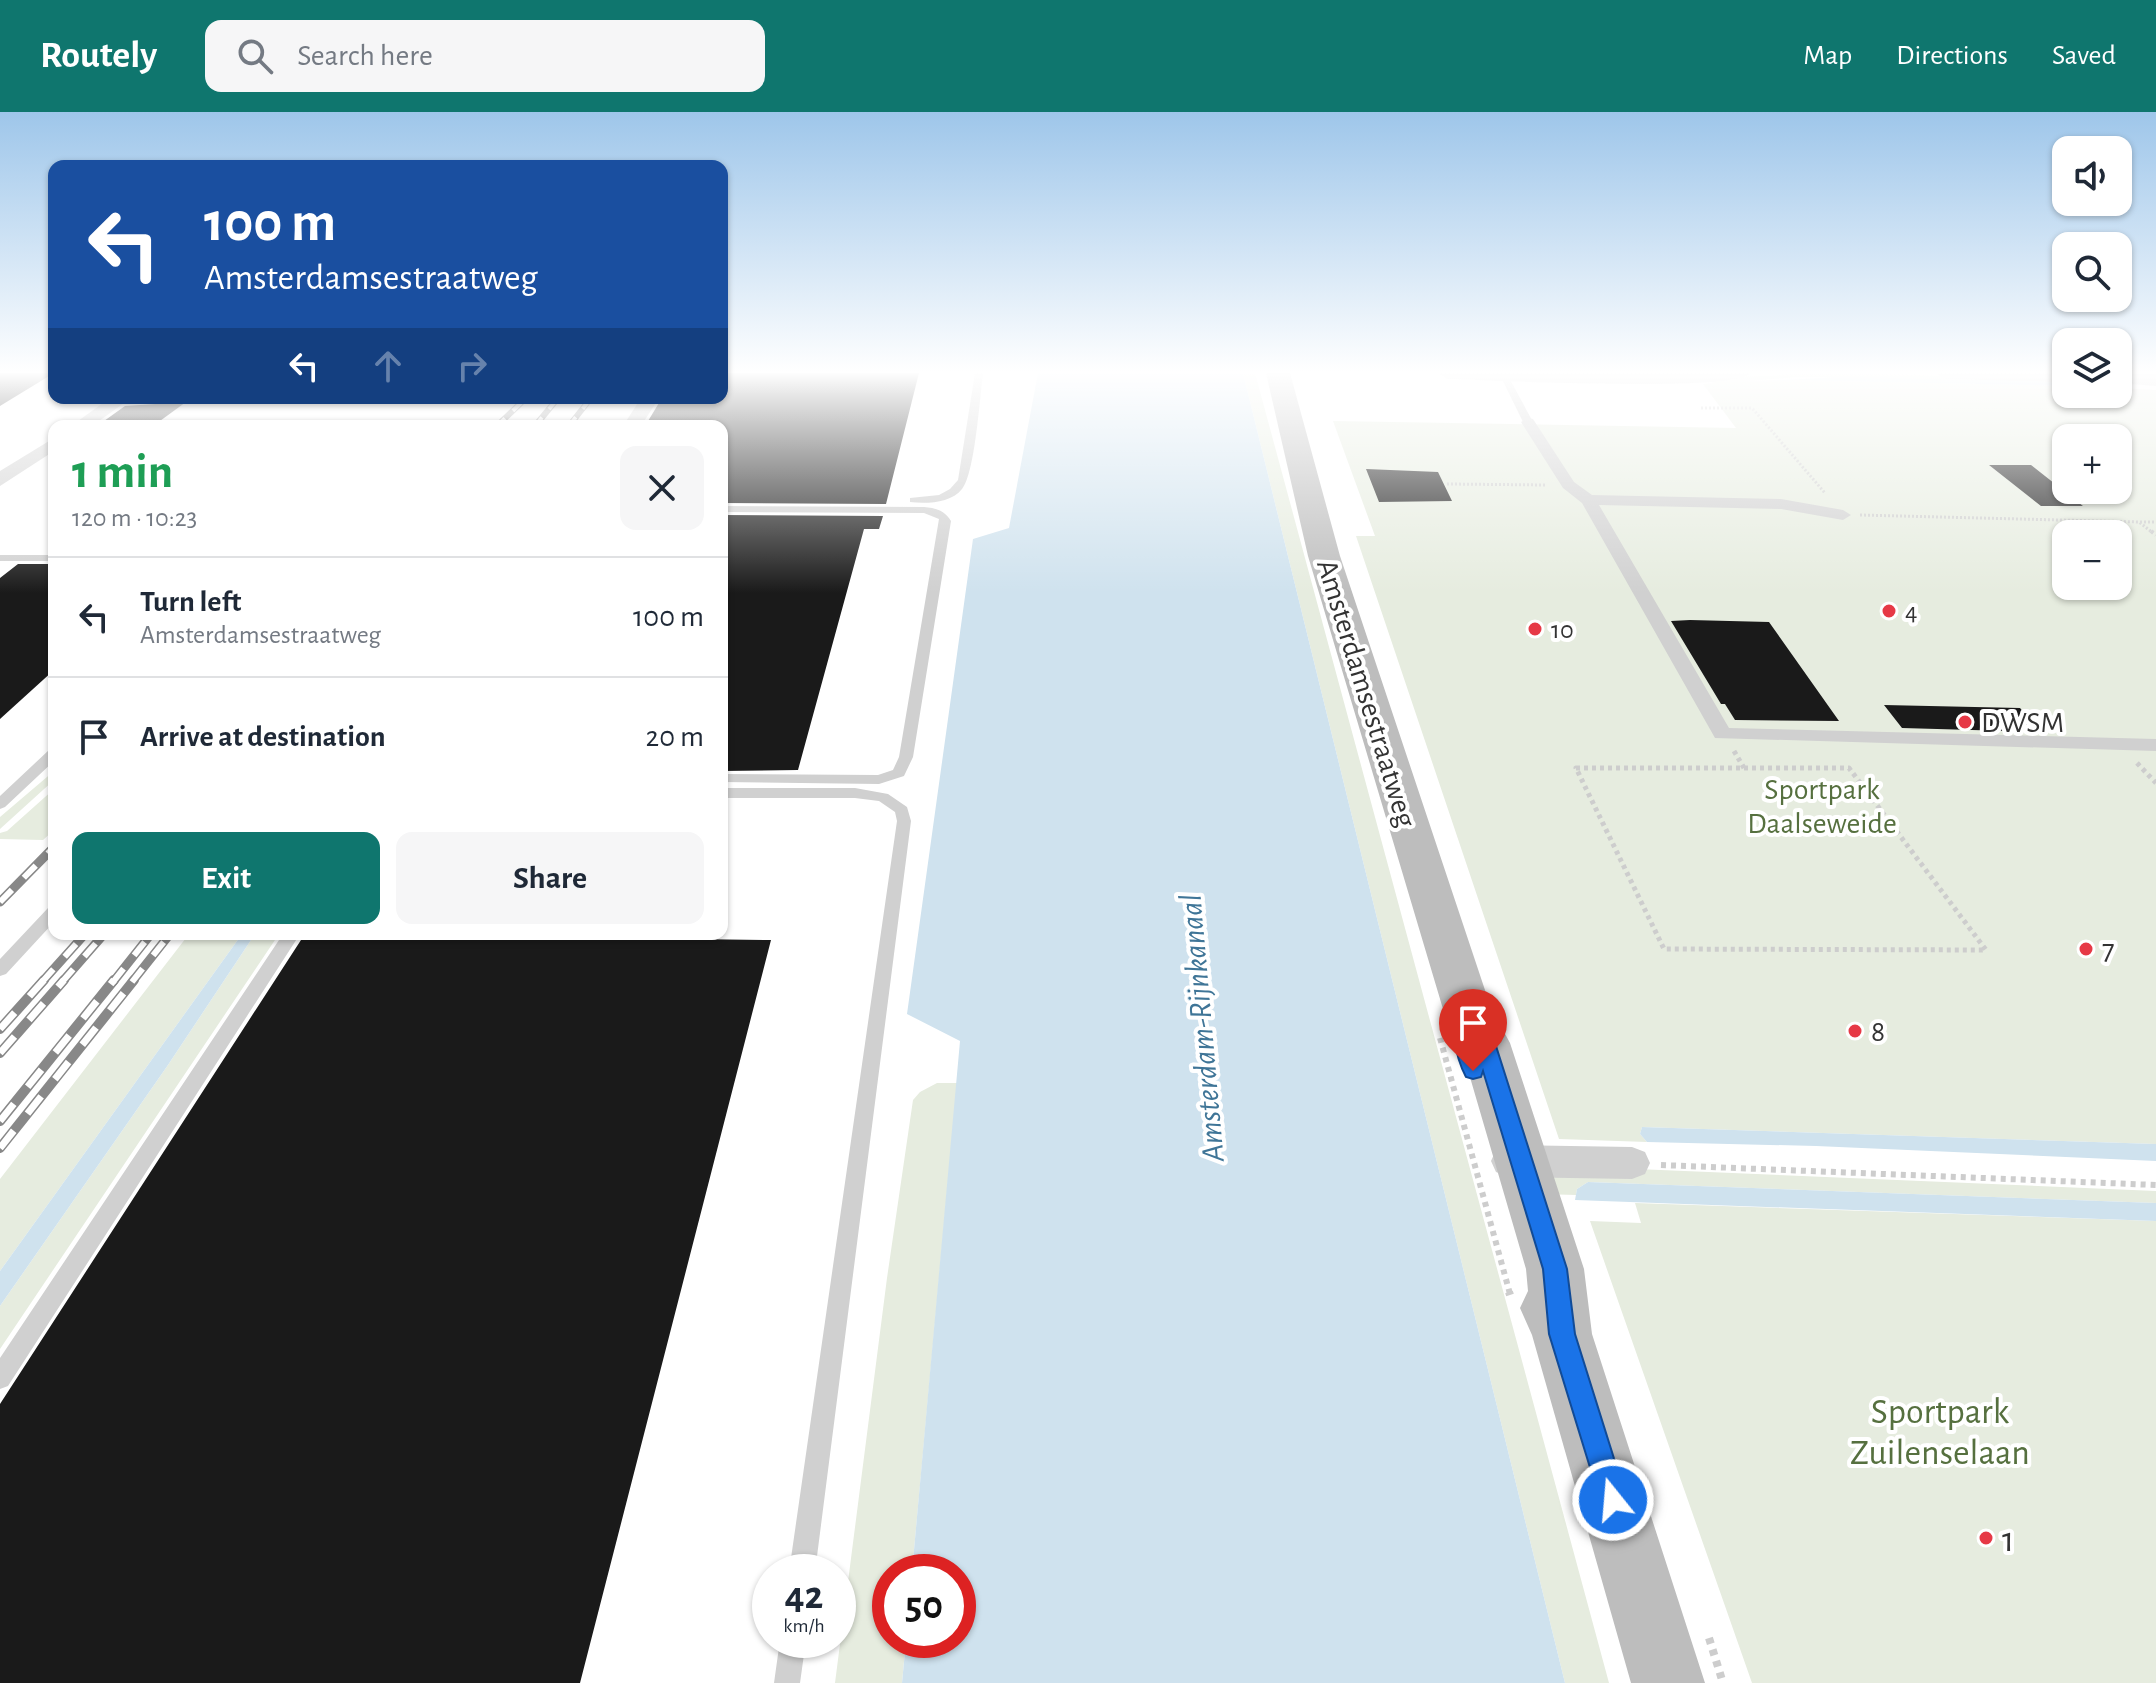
<!DOCTYPE html>
<meta charset="utf-8">
<style>
:root{--surface:#fff;--page:#f6f6f7;--text:#1f2937;--muted:#747a83;--line:#e0e1e3;--accent:#0f766e}
body{margin:0;font-family:"Alegreya Sans",sans-serif;background:var(--page);color:var(--text);height:100vh;display:flex;flex-direction:column;font-size:30px;white-space:nowrap}
*{box-sizing:border-box;margin:0}
p{font-size:26px;color:var(--muted)}
.icon{flex:none;width:44px;height:44px;fill:none;stroke:currentColor;stroke-width:2;stroke-linecap:round;stroke-linejoin:round}
.map{position:relative;flex:1;overflow:hidden}
.drawer{position:absolute;left:48px;top:308px;width:680px;height:520px;display:flex;flex-direction:column;background:var(--surface);border-radius:16px;box-shadow:0 2px 6px #0004}
.drawer>*{flex:none}
.hud{position:absolute;left:48px;top:48px;width:680px;height:244px;border-radius:16px;box-shadow:0 2px 6px #0004;background:#1a4fa0;color:#fff;overflow:hidden}
.fabs{position:absolute;left:2052px;top:24px;display:grid;gap:16px}
.fabs a{display:grid;place-items:center;width:80px;height:80px;border-radius:16px;background:var(--surface);box-shadow:0 2px 6px #0004;font-size:40px}
.speed{position:absolute;left:752px;top:1442px;display:flex;gap:16px;font-size:40px;font-weight:700;text-align:center}
.speed>*{display:grid;place-content:center;width:104px;height:104px;border-radius:50%;background:var(--surface);box-shadow:0 2px 6px #0004;line-height:1}
.speed small{font-size:20px;font-weight:400}
.speed .limit{border:12px solid #d22;background:#fff;color:#111}
.pin{position:absolute;display:grid;place-items:center;width:68px;height:68px;color:#fff;margin:-82px -34px;border-radius:50% 50% 50% 0;rotate:-45deg;box-shadow:0 0 8px #0007}
.pin .icon{rotate:45deg}
.me{position:absolute;width:88px;margin:-44px;rotate:343deg;stroke-linejoin:round;filter:drop-shadow(0 0 6px #0008)}
.turn{display:flex;align-items:center;gap:28px;height:168px;padding:0 24px;font-size:36px}
.turn .icon{width:104px;height:104px;stroke-width:2.5}
.turn b{display:block;font-size:56px;line-height:68px}
.lanes{display:flex;align-items:center;height:76px;padding:0 24px;background:#0003;justify-content:center;gap:40px;direction:ltr}
.lanes .off{opacity:.35}
.round{display:grid;place-items:center;flex:none;width:84px;height:84px;border-radius:16px;background:var(--page)}
.summary{display:flex;align-items:center;justify-content:space-between;height:136px;padding:0 24px}
h1{font-size:48px;font-weight:700;line-height:60px;color:#1e9e55}
.action{display:flex;gap:16px;margin-top:auto;padding:16px 24px}
.action a{flex:1;height:92px;border-radius:16px;background:var(--accent);color:#fff;font-size:32px;font-weight:700;line-height:92px;text-align:center}
.action a+a{background:var(--page);color:var(--text)}
ul{padding:0;list-style:none}
li{display:flex;align-items:center;gap:24px;height:120px;padding:0 24px;border-top:2px solid var(--line)}
li div{flex:1}
li b{display:block;font-size:30px}
li em{font-style:normal}
header{display:flex;align-items:center;gap:48px;box-sizing:border-box;height:112px;padding:0 40px;background:var(--accent);color:#fff}
header strong{font-size:38px}
nav{display:flex;gap:44px;margin-inline-start:auto;font-size:28px}
.search{width:560px;height:72px;background:var(--page);display:flex;align-items:center;gap:20px;box-sizing:border-box;padding:0 28px;border-radius:16px;color:var(--muted);font-size:30px}
.map>svg:first-child{display:block}
.green{fill:#e6ecdf;fill-rule:evenodd}
.water{fill:#cfe2ee}
.building{fill:#1a1a1a}
.lines{fill:none;stroke-linecap:round;stroke-linejoin:round}
.path-far4{stroke:#cdcdcd;stroke-width:3;stroke-dasharray:2 2;stroke-linecap:butt}
.path-far3{stroke:#cdcdcd;stroke-width:4;stroke-dasharray:3 3;stroke-linecap:butt}
.path-far2{stroke:#cdcdcd;stroke-width:5;stroke-dasharray:4 4;stroke-linecap:butt}
.path-far1{stroke:#cdcdcd;stroke-width:6;stroke-dasharray:5 5;stroke-linecap:butt}
.path{stroke:#cdcdcd;stroke-width:8;stroke-dasharray:6 6;stroke-linecap:butt}
.service{fill:#d0d0d0;fill-rule:evenodd}
.pedestrian{fill:#d0d0d0;fill-rule:evenodd}
.minor{fill:#d0d0d0;fill-rule:evenodd}
.tertiary{fill:#d0d0d0;fill-rule:evenodd}
.secondary{fill:#bdbdbd;fill-rule:evenodd}
.rail-far2-casing{stroke:#888;stroke-width:6}
.rail-far1-casing{stroke:#888;stroke-width:9}
.rail-casing{stroke:#888;stroke-width:10}
.rail-far2{stroke:#fff;stroke-width:4;stroke-dasharray:11;stroke-linecap:butt}
.rail-far1{stroke:#fff;stroke-width:6;stroke-dasharray:17;stroke-linecap:butt}
.rail{stroke:#fff;stroke-width:7;stroke-dasharray:22;stroke-linecap:butt}
.route{fill:#1a73e8;stroke:#114b97;stroke-width:2}
.poi-dot{fill:#e63946;stroke:#fff;stroke-width:3}
.labels{text-anchor:middle;stroke-width:8;stroke-linejoin:round;paint-order:stroke}
.far-poi-label{font-size:26px;fill:#333;stroke:#fff;text-anchor:start}
.street-label{font-size:30px;fill:#333;stroke:#fff}
.poi-label{font-size:30px;fill:#333;stroke:#fff;text-anchor:start}
.park-label{font-size:30px;fill:#56703f;stroke:#fff}
.water-label{font-size:32px;font-style:italic;fill:#3f7597;stroke:#fff}
.near-park-label{font-size:36px;fill:#56703f;stroke:#fff}
.near-poi-label{font-size:36px;fill:#333;stroke:#fff;text-anchor:start}
</style>
<header>
<strong>Routely</strong>
<div class="search"><svg class="icon" aria-label="search" viewBox="0 0 24 24"><circle cx="10" cy="10" r="6"/><path d="M15 15l6 6"/></svg>Search here</div>
<nav><a>Map</a><a>Directions</a><a>Saved</a></nav>
</header>
<div class="map">
<svg width="2156" height="1571" viewBox="0 0 2156 1571">
<rect width="100%" height="100%" fill="#fff"/>
<path class="green" d="M1243 261H1255L1609 1571H1565Z
M1815 261 2066 266V270L1799 265 1745 269 1796 268 2040 273 2066 274V282H2118V276L2156 278V1032L1642 1015 1640 1022 1647 1030 1559 1027 1356 424H1375L1333 309 1736 316 1703 272 1714 271 1703 267ZM2066 326H2118V378H2066ZM2066 422H2118V474H2066Z
M54 659V668L0 717V705Z
M54 677V718L43 728 0 727V721L7 719Z
M189 822H242L0 1159V1067Z
M255 822H279L0 1237V1194L168 953Z
M937 971H957L912 1460H890V1528H906L902 1571H835L887 1166 913 988 920 980Z
M1589 1055 2156 1079V1091L1588 1070 1577 1077 1576 1083 1541 1082 1555 1064Z
M1635 1091 2156 1109V1571H1752L1590 1109 1641 1111Z"/>
<path class="water" d="M1038 261H1243L1565 1571H902L906 1528H958V1460H912L960 929 907 902 973 427 1009 416Z
M1843 265 2066 270V274L1796 268 1745 270Z
M242 822H255L168 953 0 1194V1159Z
M1642 1015 2156 1032V1049L1816 1034 1647 1030 1640 1022Z
M1588 1070 2156 1091V1109L1575 1088 1577 1077Z"/>
<path class="building" d="M0 261H54L0 294Z
M722 261H919L886 392 722 391V314H645L662 286H722Z
M186 290 153 314H97L125 294Z
M1989 353H2031L2083 394H2041Z
M1366 357 1438 360 1452 389 1379 390Z
M722 403 883 404 879 417H864L798 658 722 659Z
M18 452H54V558L0 607V466Z
M1690 508 1769 510 1839 609 1735 608 1725 592H1721L1671 509Z
M1884 593 2020 596 2040 620 1902 616Z
M689 827 771 828 580 1571H0V1292L301 828Z"/>
<g class="lines">
<path class="path-far4" d="M1701 296H1752L1825 381
M1447 372 1547 373
M1860 403 2139 410 2153 421
M2140 410H2156"/>
<path class="path-far3" d="M2151 419 2156 423"/>
<path class="path-far2" d="M1734 639 1744 656
M2137 651 2156 671
M1576 656H1849L1986 838 1664 837Z"/>
<path class="path-far1" d="M1440 926 1510 1182
M1661 1053 2156 1073"/>
<path class="path" d="M1509 1180 1510 1183
M1709 1526 1723 1571"/>
<path class="service" d="M975 261H983C980 284 975 362 962 377 951 391 927 392 910 390V386L939 383 950 377 958 368Z
M1499 261 1507 262 1533 310 1531 312 1523 310Z
M722 394 924 395C937 396 945 399 951 409L913 645 904 664 879 672 722 670V662L878 663 893 658 899 645 939 407 924 401 722 400Z
M0 443H54V449H0Z
M54 637V649L5 695 0 697V684L49 638Z
M722 676H855L888 682 907 695 911 709 815 1460H789L897 709 895 700 879 689 855 686H722Z
M54 794V810L6 862 0 864V847L48 796Z
M283 822H300L8 1274 0 1277V1246Z
M780 1528H806L800 1571H774Z"/>
<path class="pedestrian" d="M1528 306 1533 307 1574 370 1592 383 1781 387 1843 398 1851 403 1843 408 1781 397 1599 393 1729 616 2156 627V639L1715 626 1582 391 1563 376 1521 310Z"/>
<path class="minor" d="M110 286H131L92 314H71Z
M641 286H659L641 314H623Z
M54 326V339L0 374V359Z
M1509 1033 1632 1035 1645 1040 1650 1051 1645 1062 1632 1067 1509 1065 1496 1060 1491 1049 1496 1038Z"/>
<path class="tertiary" d="M1438 261H1751C1735 281 1489 268 1448 267Z
M1936 261H2066V270L1946 267Z
M2118 261 2156 262V274L2118 271Z"/>
<path class="secondary" d="M1266 261H1290L1340 444 1491 896 1510 931 1584 1157 1592 1222 1705 1571H1631L1532 1223 1520 1196 1528 1179 1526 1157 1460 931 1443 897 1308 444Z"/>
<g class="rail-far2-casing">
<path id="rail-far2" d="M497 314 526 286
M535 314 558 286
M569 314 591 286"/>
</g>
<g class="rail-far1-casing">
<path id="rail-far1" d="M0 790 54 735
M42 870 85 822
M62 870 104 822
M113 870 151 822
M132 870 170 822"/>
</g>
<g class="rail-casing">
<path id="rail" d="M0 917 44 868
M0 941 64 868
M0 1009 114 868
M0 1036 134 868"/>
</g>
<use href="#rail-far2" class="rail-far2"/>
<use href="#rail-far1" class="rail-far1"/>
<use href="#rail" class="rail"/>
</g>
<linearGradient id="sky" x2="0" y2="1"><stop stop-color="#9ec6ea"/><stop offset="0.54" stop-color="#fff"/><stop offset="1" stop-color="#fff" stop-opacity="0"/></linearGradient>
<rect width="2156" height="481" fill="url(#sky)"/>
<path class="route" d="M1467 890 1474 892 1495 931 1567 1157 1575 1222 1627 1388 1623 1398 1613 1402 1604 1398 1600 1388 1549 1222 1543 1157 1483 959 1481 965 1473 967 1466 965C1455 944 1449 913 1460 892Z"/>
<g class="poi-dot">
<circle cx="1889" cy="499" r="8"/>
<circle cx="1535" cy="517" r="8"/>
<circle cx="1965" cy="610" r="8"/>
<circle cx="2086" cy="837" r="8"/>
<circle cx="1855" cy="919" r="8"/>
<circle cx="1986" cy="1426" r="8"/>
</g>
<g class="labels">
<g class="far-poi-label">
<text x="1905" y="508">4</text>
<text x="1551" y="526">10</text>
</g>
<g class="street-label">
<text transform="translate(1367 581) rotate(73)" y="10">Amsterdamsestraatweg</text>
</g>
<g class="poi-label">
<text x="1981" y="620">DWSM</text>
<text x="2102" y="847">7</text>
<text x="1871" y="929">8</text>
</g>
<g class="park-label">
<text x="1822" y="687">Sportpark<tspan x="1822" dy="34">Daalseweide</tspan></text>
</g>
<g class="water-label">
<text transform="translate(1201 916) rotate(-95)" y="11">Amsterdam-Rijnkanaal</text>
</g>
<g class="near-park-label">
<text x="1940" y="1311">Sportpark<tspan x="1940" dy="41">Zuilenselaan</tspan></text>
</g>
<g class="near-poi-label">
<text x="2002" y="1439">1</text>
</g>
</g>
</svg>
<div class="fabs">
<a><svg class="icon" aria-label="sound" viewBox="0 0 24 24"><path d="M4 9h4l5-4v14l-5-4H4zM17 9q2 3 0 6"/></svg></a>
<a><svg class="icon" aria-label="search" viewBox="0 0 24 24"><circle cx="10" cy="10" r="6"/><path d="M15 15l6 6"/></svg></a>
<a><svg class="icon" aria-label="layers" viewBox="0 0 24 24"><path d="M12 4l9 5-9 5-9-5zM3 14l9 5 9-5"/></svg></a>
<a>+</a>
<a>−</a>
</div>
<div class="speed"><div>42<small>km/h</small></div><div class="limit">50</div></div>
<div class="pin" style="left:1473px;top:959px;background:#d93025"><svg class="icon" aria-label="arrive" viewBox="0 0 24 24"><path d="M6 21V4h12l-3 4 3 4H6"/></svg></div>
<svg class="me" style="left:1613px;top:1388px" viewBox="-20 -20 40 40"><circle r="17" fill="#1a73e8" stroke="#fff" stroke-width="3"/><path d="M0-11L8 9 0 5-8 9z" fill="#fff"/></svg>
<div class="hud">
<div class="turn"><svg class="icon" aria-label="left" viewBox="0 0 24 24"><path d="M17 20v-9H6M10 6l-5 5 5 5"/></svg><div><b>100 m</b>Amsterdamsestraatweg</div></div>
<div class="lanes"><svg class="icon" aria-label="left" viewBox="0 0 24 24"><path d="M17 20v-9H6M10 6l-5 5 5 5"/></svg><svg class="icon off" aria-label="ahead" viewBox="0 0 24 24"><path d="M12 20V5M6 11l6-6 6 6"/></svg><svg class="icon off" aria-label="right" viewBox="0 0 24 24"><path d="M7 20v-9h11M14 6l5 5-5 5"/></svg></div>
</div>
<section class="drawer">
<div class="summary"><div><h1>1 min</h1><p>120 m · 10:23</p></div><a class="round"><svg class="icon" aria-label="close" viewBox="0 0 24 24"><path d="M6 6l12 12M18 6L6 18"/></svg></a></div>
<ul>
<li><svg class="icon" aria-label="left" viewBox="0 0 24 24"><path d="M17 20v-9H6M10 6l-5 5 5 5"/></svg><div><b>Turn left</b><p>Amsterdamsestraatweg</p></div><em>100 m</em></li>
<li><svg class="icon" aria-label="arrive" viewBox="0 0 24 24"><path d="M6 21V4h12l-3 4 3 4H6"/></svg><div><b>Arrive at destination</b></div><em>20 m</em></li>
</ul>
<div class="action"><a>Exit</a><a>Share</a></div>
</section>
</div>
